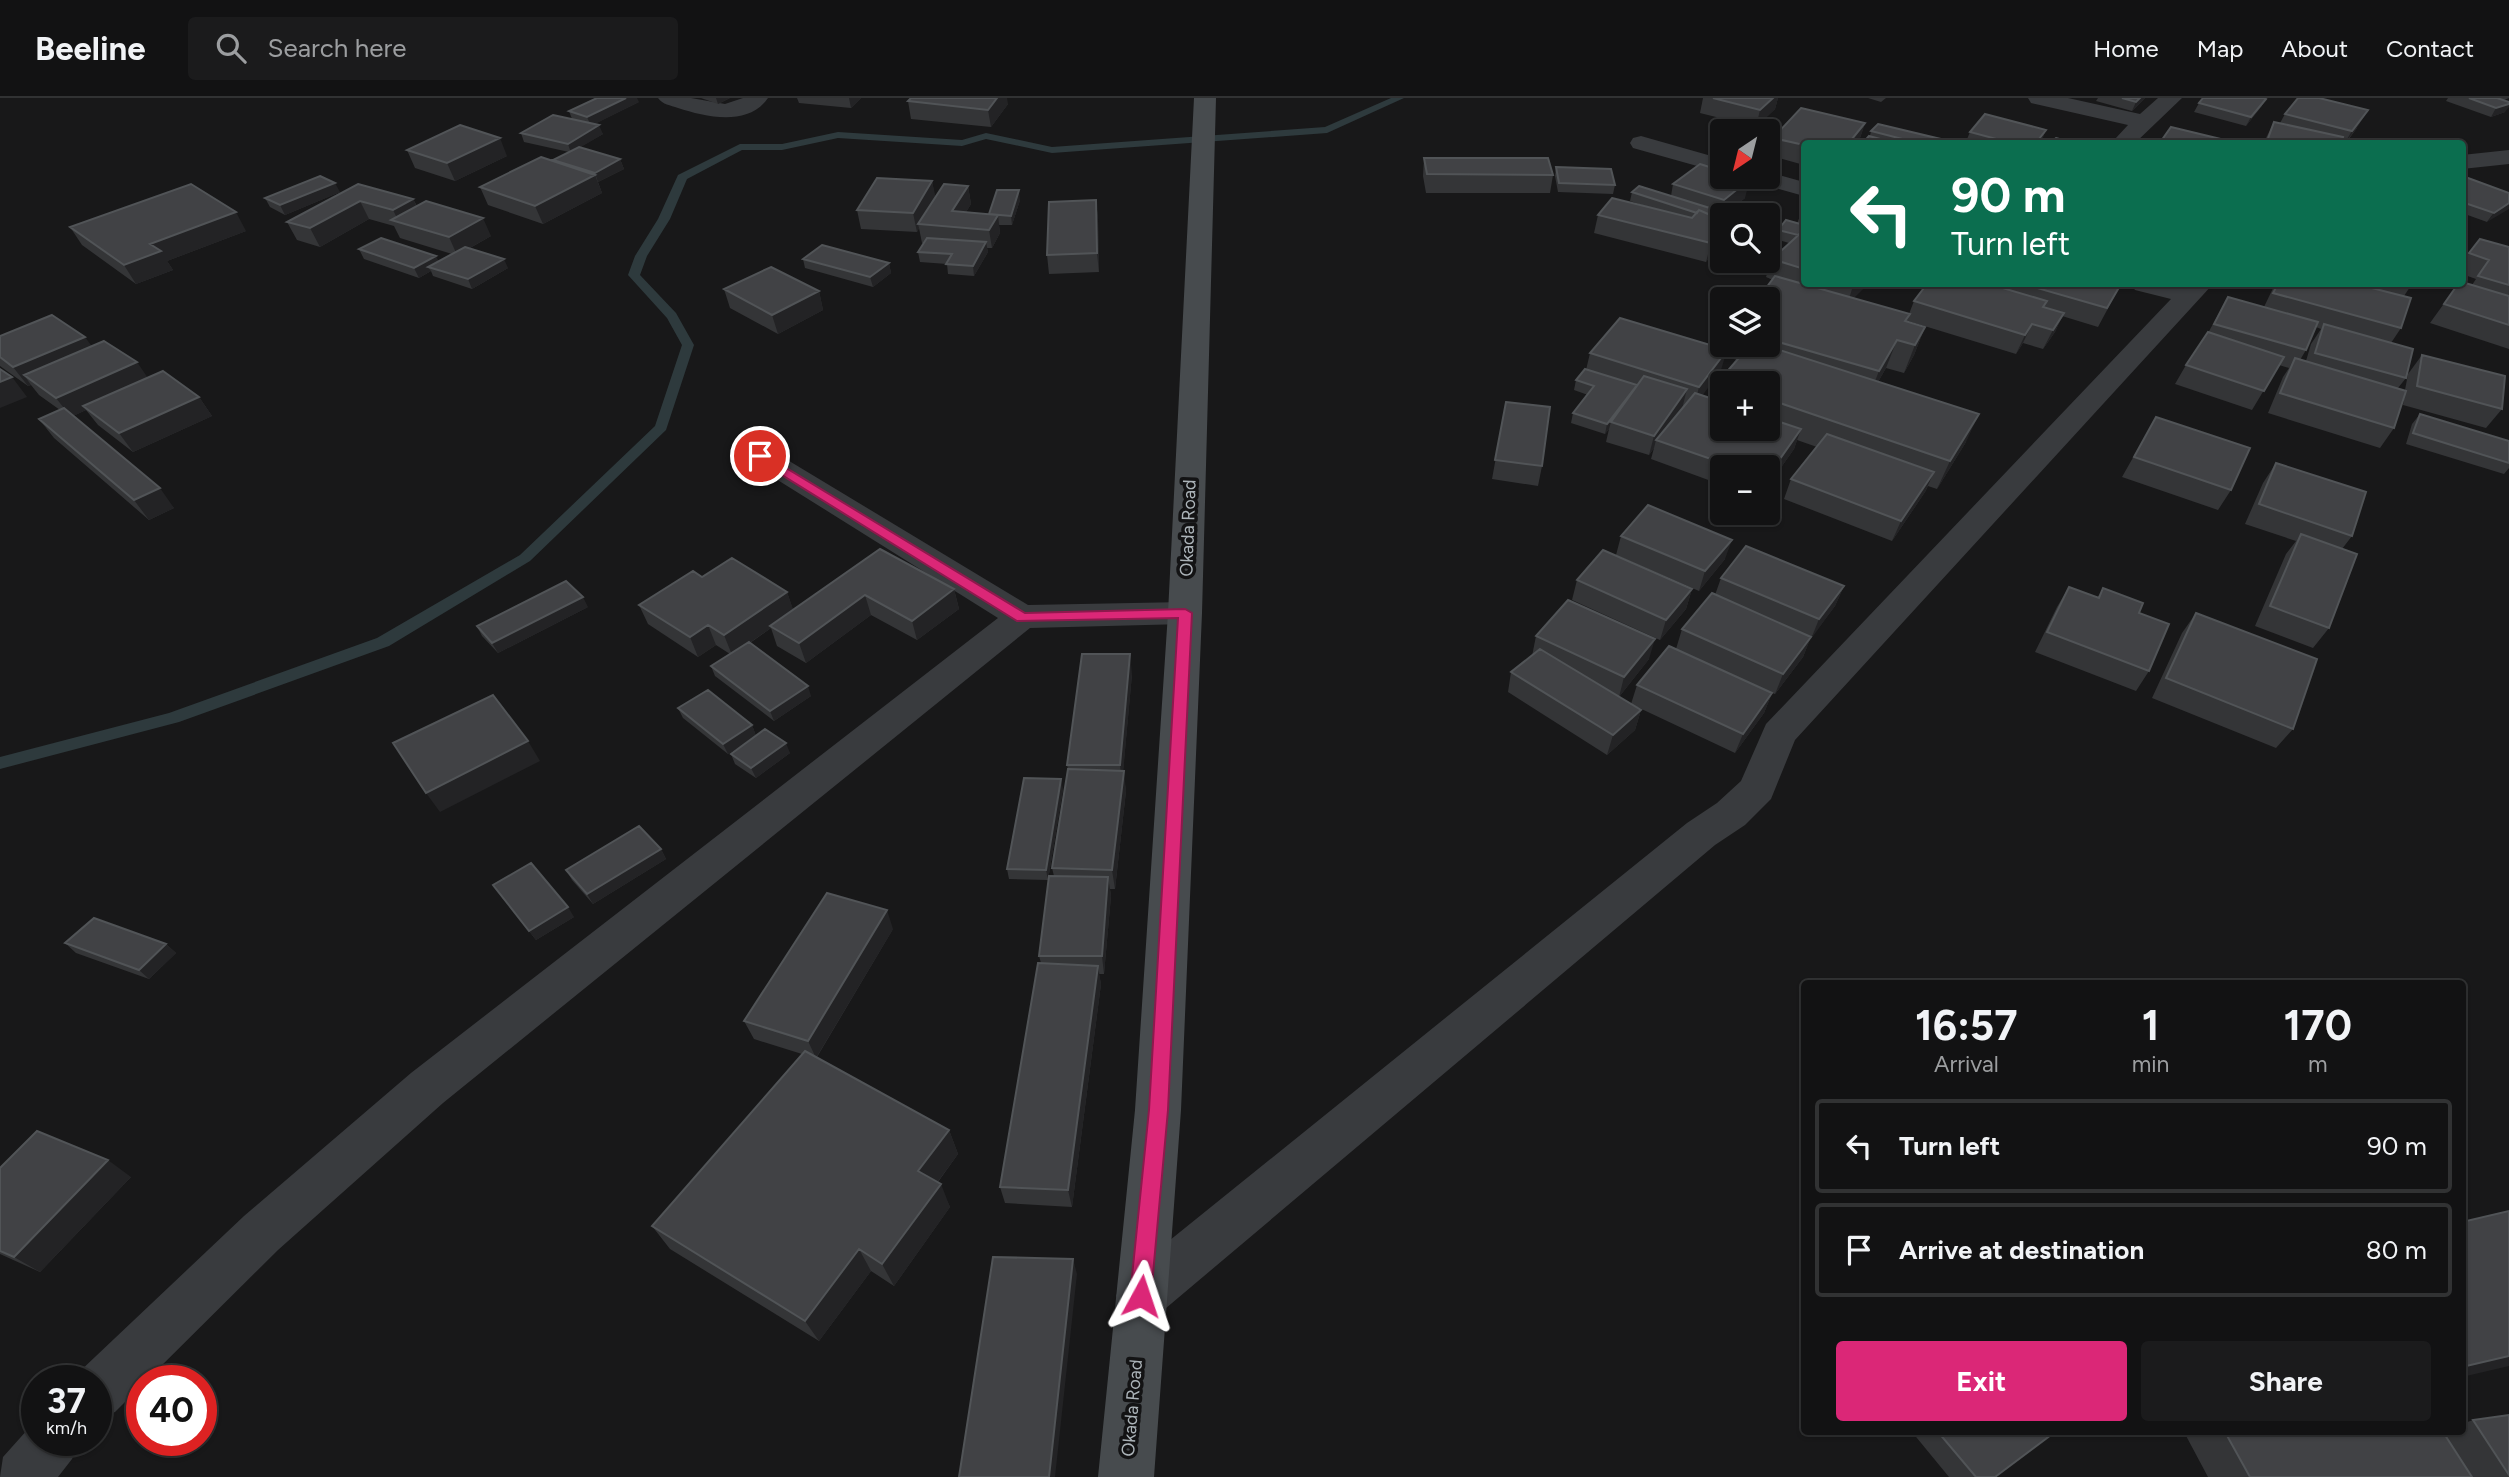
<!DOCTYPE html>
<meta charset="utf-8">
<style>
:root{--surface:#121213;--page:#1b1b1c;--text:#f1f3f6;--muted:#9c9ea0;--line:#313233;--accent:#db2777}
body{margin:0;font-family:Figtree,sans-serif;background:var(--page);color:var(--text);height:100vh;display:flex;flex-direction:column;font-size:26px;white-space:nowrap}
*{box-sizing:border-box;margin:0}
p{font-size:23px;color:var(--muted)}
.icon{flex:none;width:38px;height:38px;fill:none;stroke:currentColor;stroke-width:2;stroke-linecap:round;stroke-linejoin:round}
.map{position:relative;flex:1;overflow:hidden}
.sheet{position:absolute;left:1801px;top:882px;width:665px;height:455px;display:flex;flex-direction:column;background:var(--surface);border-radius:7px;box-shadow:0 2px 5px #0004,0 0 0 2px var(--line)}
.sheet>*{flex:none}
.hud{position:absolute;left:1801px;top:42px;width:665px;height:147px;border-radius:7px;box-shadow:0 2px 5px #0004,0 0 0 2px var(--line);background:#0b6e4f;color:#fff;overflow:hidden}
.needle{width:46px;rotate:215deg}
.buttons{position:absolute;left:1710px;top:21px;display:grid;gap:14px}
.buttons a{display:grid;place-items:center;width:70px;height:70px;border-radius:7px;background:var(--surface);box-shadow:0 2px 5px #0004,0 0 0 2px var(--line);font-size:35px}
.speed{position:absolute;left:21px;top:1267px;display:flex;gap:14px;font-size:35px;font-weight:700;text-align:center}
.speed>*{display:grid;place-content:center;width:91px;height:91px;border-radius:50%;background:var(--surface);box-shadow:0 2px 5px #0004,0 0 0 2px var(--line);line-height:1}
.speed small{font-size:18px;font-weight:400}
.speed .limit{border:10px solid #d22;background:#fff;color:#111}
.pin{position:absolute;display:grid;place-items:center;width:60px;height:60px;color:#fff;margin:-30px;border:4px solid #fff;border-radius:50%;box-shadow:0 2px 7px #0007}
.me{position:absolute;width:77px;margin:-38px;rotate:5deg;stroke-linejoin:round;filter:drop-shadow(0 0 5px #0008)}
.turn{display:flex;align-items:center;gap:24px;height:147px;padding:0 35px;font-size:32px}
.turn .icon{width:91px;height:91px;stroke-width:2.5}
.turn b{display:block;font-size:49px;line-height:60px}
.eta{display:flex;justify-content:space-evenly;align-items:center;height:119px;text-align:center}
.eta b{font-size:42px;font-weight:700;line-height:49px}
.cta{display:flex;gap:14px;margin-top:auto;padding:14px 35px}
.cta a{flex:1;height:80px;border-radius:7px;background:var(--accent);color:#fff;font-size:28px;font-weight:700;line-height:80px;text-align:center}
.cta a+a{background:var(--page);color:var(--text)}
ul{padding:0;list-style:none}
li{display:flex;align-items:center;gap:21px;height:94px;margin:0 14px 10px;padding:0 21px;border:4px solid var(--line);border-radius:7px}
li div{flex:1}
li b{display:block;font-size:26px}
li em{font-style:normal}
header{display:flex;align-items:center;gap:42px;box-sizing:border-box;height:98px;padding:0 35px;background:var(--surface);border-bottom:2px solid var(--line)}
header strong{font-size:33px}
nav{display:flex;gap:38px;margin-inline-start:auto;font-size:24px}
.search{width:490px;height:63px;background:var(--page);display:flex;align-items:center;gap:18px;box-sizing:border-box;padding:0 24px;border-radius:7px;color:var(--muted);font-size:26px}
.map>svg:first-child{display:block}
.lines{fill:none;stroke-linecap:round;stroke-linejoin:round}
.stream{fill:#2e3a3d;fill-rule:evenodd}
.street{fill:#393b3e;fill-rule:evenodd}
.secondary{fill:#474b4e;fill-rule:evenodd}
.wall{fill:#343537;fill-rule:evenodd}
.shaded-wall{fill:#232325}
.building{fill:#414245;stroke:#515457;stroke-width:2}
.route{fill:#db2777;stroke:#8e194d;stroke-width:2}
.labels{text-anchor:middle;stroke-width:7;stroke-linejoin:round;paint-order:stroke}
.street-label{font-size:18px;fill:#abb3b8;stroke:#131314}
</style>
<header>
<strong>Beeline</strong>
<div class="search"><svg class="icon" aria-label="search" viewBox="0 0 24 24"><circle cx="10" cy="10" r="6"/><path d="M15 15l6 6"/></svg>Search here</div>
<nav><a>Home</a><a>Map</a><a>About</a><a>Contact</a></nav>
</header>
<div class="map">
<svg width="2509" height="1379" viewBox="0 0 2509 1379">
<rect width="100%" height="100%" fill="#181819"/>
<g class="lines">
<path class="stream" d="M1391 0H1404L1327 35 1052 55 986 41 962 48 838 40 782 52H742L687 81 670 121 647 158 640 177 676 215 694 247 666 332 530 463 389 548 179 624 0 671V659L169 615 377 540 520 457 655 328 682 247 667 220 628 177 635 158 658 121 678 77 740 46H782L838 34 962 42 986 35 1052 49 1325 29Z"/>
<path class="street" d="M658 0H691L725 6 743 0H768C748 29 706 19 678 10 670 7 663 7 658 0Z
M2028 0H2068L2140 16 2158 0H2182L2134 46H2118L2115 41 2128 27 2031 5Z
M1641 38 1722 61V75L1633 50 1630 45 1633 40Z
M2509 52V66L2462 71V57Z
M1768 74 1804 84V98L1753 84 1749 79H1768Z
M2131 186H2173L2183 188 2186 186H2213L1795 642 1771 701 1745 727 1715 747 1159 1216 1141 1223 1123 1216 1116 1198 1123 1180 1687 725 1717 705 1741 683 1766 626 2171 201 2135 192Z
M760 349 771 352 1028 507 1185 504 1197 507 1202 515 1197 523 1185 526 1030 530 443 1005 278 1152 146 1283H142V1287L115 1314 96 1322V1283H74L77 1276 244 1118 411 975 998 520 749 364 745 358 749 352Z
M37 1321V1342H80L72 1361 58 1379H0L3 1359Z"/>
<path class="secondary" d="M1194 0H1216L1202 515 1181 1012 1154 1379H1098L1135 1012 1168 515Z"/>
</g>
<path class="wall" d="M701 0H730L718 6Z
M797 0H861L851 10 799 5Z
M1703 0H1778L1775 11 1756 29 1700 15Z
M1868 0H1886L1881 4Z
M2098 0H2145L2132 13 2096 3Z
M2448 0H2509L2504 2 2505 14 2491 19 2446 3Z
M2266 1 2261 9 2246 28 2194 14 2199 5Z
M908 3 1008 6 991 29 911 21Z
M639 4 594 26 603 36 580 49 620 61 624 71 598 84 602 95 543 126 488 107 480 89 554 64 553 62 569 54 524 44 521 35 572 21 569 13Z
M2285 16 2357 30 2345 46H2263L2274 24 2280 25Z
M1865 25 1859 43 1804 46V67L1768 57 1773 40Z
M2046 32 2040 46H1965L1970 34Z
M1871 33 1948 46H1862L1870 38Z
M407 52 507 58 455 83 415 70Z
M1424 60 1553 77 1550 95H1426L1423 78Z
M1556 69 1615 87 1613 96 1558 94 1555 78Z
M932 83 935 100 968 88 971 106 966 114 989 116 1020 102 1012 127H999L1000 135 992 150H987L988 154 974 178 948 176 947 166 920 164 918 154 924 145H922L919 130 917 134 861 131 857 112Z
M2462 84 2509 95 2487 124 2462 115Z
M358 86 413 101 417 108 491 138 470 150 508 170 472 191 433 178 431 173 419 180 364 161 359 151 439 163 452 156 400 140 394 128 369 121 320 149 297 142 287 124Z
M1673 86 1745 100 1719 121 1722 122 1721 143 1706 164 1594 135 1598 117 1645 108 1630 103 1632 94 1671 98Z
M340 94 285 117 270 109 265 100Z
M1096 102 1098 121 1099 174 1049 176 1047 157Z
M1804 109V186H1868L1853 200 1909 216 1914 203 1927 186H2121L2098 229 2062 218 2055 234 2043 251 2023 245 2016 256 1908 223 1907 224 1925 229 1914 257 1904 275 1886 270 1878 284 1966 344 1937 391 1928 388 1925 394 1892 443 1784 401 1791 381 1817 349 1797 342 1794 351 1768 388V369H1722V387L1651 361 1654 350 1649 357 1606 344 1609 331 1605 336 1571 325 1573 315 1588 297 1574 292 1576 282 1586 272 1590 255 1721 272 1702 297 1713 301 1718 284 1737 262 1728 259 1732 247H1768V201L1773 182 1766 179 1772 161 1789 145 1775 141 1778 132 1797 126 1802 112ZM1722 285H1768V331H1722Z
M70 129 246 133 167 163 173 172 136 186 82 147Z
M2480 141 2509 149V251L2430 225 2458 186 2472 187 2476 181 2462 176V164Z
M803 161 889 165 891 175 873 189 805 170Z
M2275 186H2412L2404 198 2401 230 2391 245 2406 280 2398 290 2405 292 2408 276 2422 257 2502 311 2486 330 2403 307 2405 295 2394 330 2380 350 2268 315 2283 279 2289 270 2279 267 2252 312 2175 286 2186 267 2208 235 2228 199 2264 209ZM2316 229 2321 231 2311 246 2306 263 2300 262 2306 252Z
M724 191 819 193 823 212 778 236 730 210Z
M0 238 92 248 148 280 199 299 212 318 133 354 98 327 86 312 73 318 174 410 149 422 54 340 39 321 60 312 39 297 31 287 28 288 0 268Z
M1506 304 1542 368 1538 388 1492 381Z
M2420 316 2509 343V370L2504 376 2406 346 2412 326Z
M2156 319 2231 392 2218 412 2122 379Z
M2276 365 2352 438 2342 451 2329 530 2313 550 2255 528 2286 456 2296 443 2245 426 2263 385Z
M1621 438 1725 461 1699 493 1616 457Z
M880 451 954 491 959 511 917 542 871 517 806 565 777 548 771 530 750 545 811 598 774 623 715 578 711 568 730 556 716 547 698 559 648 526 639 507 702 479 787 494 793 512Z
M1721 480 1844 488 1835 508 1810 541 1803 559 1775 596 1772 595 1764 615 1735 655 1633 607 1641 612 1635 632 1607 657 1508 594 1511 574 1532 558 1536 538 1649 561 1619 599 1631 606 1637 587 1764 591 1676 551 1682 531 1715 497Z
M1577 482 1692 491 1686 511 1660 542 1572 502Z
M2069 489 2097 500 2103 490 2139 515 2149 573 2136 593 2035 554 2057 509Z
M588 509 498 555 482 538 477 528Z
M2196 515 2293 631 2276 650 2152 600 2182 535Z
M1132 576 1123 673 1126 693 1115 791H1110L1111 798 1104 876H1099L1101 886 1072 1109 1005 1105 1000 1089 1041 865 1039 858 1054 778 1052 770 1068 671 1067 667Z
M678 610 752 627 756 638 790 655 756 680 735 666 731 656 755 638 728 656 683 620Z
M1063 691 1048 782 1009 781 1007 771Z
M661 751 666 761 593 806 572 782 566 772Z
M493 787 574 819 536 842Z
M893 831 817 959 949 1032 958 1056 938 1084 950 1109 894 1188 871 1173 819 1243 670 1151 652 1128 802 956 754 941 744 923Z
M65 845 166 846 176 855 149 881 76 855Z
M0 1070 131 1079 40 1174 0 1156Z
M2509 1317V1379H2208L2184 1334H2443L2444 1335 2447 1334H2462V1326L2473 1322Z
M1912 1334H2055L1995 1379H1949Z"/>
<path class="shaded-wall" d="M626 0H637L639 4 591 28 587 19Z
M716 0H730L718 6Z
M849 0H861L851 10Z
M997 0H1007L1008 6 991 29 988 12Z
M1773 0H1778L1775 11 1756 29 1760 12Z
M2140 0H2145L2132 13 2136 4Z
M2266 1 2261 9 2246 28 2251 19Z
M2509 6V9L2505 14 2491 19 2496 10Z
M2368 12 2357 30 2344 46 2352 33Z
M1865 25 1859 43 1857 46H1848Z
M599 27 603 36 571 55 568 46Z
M2046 32 2040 46H2035Z
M500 40 507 58 455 83 447 65Z
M620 61 624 71 598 84 595 75Z
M595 77 602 95 543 126 535 108Z
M1750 81 1745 100 1719 121 1724 102Z
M932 83 936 101 918 126 919 130 917 134 913 115Z
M335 85 340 94 285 117 280 107Z
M968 88 971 106 957 129 952 113Z
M1019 92 1020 102 1012 127 1011 118Z
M413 101 422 119 399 124 393 112Z
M1096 102 1098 121 1099 174 1097 155Z
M360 103 369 121 320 149 310 130Z
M2509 105V111L2487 124 2494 115Z
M236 114 246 133 167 163 173 172 136 186 124 167 150 146Z
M998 117 1000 135 992 150 989 132Z
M483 120 491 138 457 157 449 139Z
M1722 130 1721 143 1706 164 1711 145Z
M986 144 988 154 974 178 973 168Z
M436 158 441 168 428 169 431 173 419 180 414 170Z
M504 161 508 170 472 191 468 181Z
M889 165 891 175 873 189 870 179Z
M1856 186H1868L1847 207 1853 188Z
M819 193 823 212 778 236 772 217Z
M2064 215 2055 234 2043 251 2053 232Z
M2032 226 2023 245 2016 256 2025 237Z
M1925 229 1914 257 1904 275 1915 247Z
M85 239 99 258 24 277 31 287 28 288 13 269Z
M1897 242 1886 270 1868 301 1879 273Z
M1727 252 1721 272 1694 309 1699 289Z
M137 264 150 283 83 308 86 312 71 319 56 300Z
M12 279 27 299 0 310V284Z
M1637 287 1611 324 1609 331 1605 336 1607 326Z
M1687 291 1682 311 1656 342 1654 350 1649 357 1654 338Z
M199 299 212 318 133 354 119 335Z
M1979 316 1966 344 1937 391 1950 363Z
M1801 331 1794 351 1768 388V378Z
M1934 374 1925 394 1892 443 1901 423Z
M160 390 174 410 149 422 134 402Z
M1732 442 1725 461 1699 493 1705 473Z
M1844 488 1835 508 1811 541 1819 521Z
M954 491 959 511 917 542 912 523Z
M1692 491 1686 511 1660 542 1666 522Z
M787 494 794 514 770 528 771 530 732 557 724 537Z
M865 497 871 517 806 565 799 545Z
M583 499 588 509 498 555 492 545Z
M708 527 716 547 698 559 690 539Z
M1811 539 1803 559 1775 596 1783 576Z
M1655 541 1649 561 1619 599 1624 579Z
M1130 556 1132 576 1122 687 1120 667Z
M808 588 811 598 774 623 770 613Z
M1772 595 1764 615 1735 655 1743 636Z
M1641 612 1635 632 1607 657 1613 637Z
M752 627 756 638 728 656 723 646Z
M528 643 540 663 440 714 426 695Z
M786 645 790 655 756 680 751 670Z
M1124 673 1126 693 1115 791 1112 772Z
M1061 681 1063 691 1048 782 1046 772Z
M661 751 666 761 593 806 587 796Z
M1108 779 1111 798 1104 876 1102 858Z
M568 809 574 819 536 842 529 833Z
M887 812 893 831 816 960 808 943Z
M166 846 176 855 149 881 139 872Z
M1098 868 1101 886 1072 1109 1068 1092Z
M949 1032 958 1056 928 1097 918 1073Z
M108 1062 131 1079 40 1174 14 1159Z
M941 1086 950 1109 894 1188 882 1166Z
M859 1151 871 1173 819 1243 805 1223Z
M1073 1161 1077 1176 1055 1379H1049Z
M2509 1258V1268L2462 1279V1269Z"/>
<path class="building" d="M597 0H626L587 19 569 13Z
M911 0H997L988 12 908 3Z
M1713 0H1773L1760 12Z
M2122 0H2140L2136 4Z
M2203 0H2264L2266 1 2251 19 2199 5Z
M2298 0H2319L2368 12 2352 33 2285 16Z
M2469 0H2497L2509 4V6L2496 10Z
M1801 10 1865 25 1848 46H1804V47L1773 40Z
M1985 16 2046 32 2035 46H2015L1970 34Z
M553 17 599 27 568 46 521 35Z
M2274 24 2343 39 2341 46H2266Z
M1878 26 1949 43 1947 46H1922L1871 33Z
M460 27 500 40 447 65 407 52Z
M2171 29 2229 43 2228 46H2159Z
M1869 38 1899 46H1862Z
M2056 40 2076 46H2048Z
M579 49 620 61 595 75 553 62Z
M541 59 595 77 535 108 480 89Z
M1424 60H1548L1553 77 1427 76Z
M1700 66 1722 73V79H1741L1750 81 1724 102 1673 86Z
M1556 69 1611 71 1615 87 1559 85Z
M320 78 335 85 280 107 265 100Z
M877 80 932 83 913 115 857 112Z
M2468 80 2509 95V105L2494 115 2462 104V84Z
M191 86 236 114 150 146 161 153 124 167 70 129Z
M358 86 413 101 393 112 360 103 310 130 287 124Z
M944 86 968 88 952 113 998 117 989 132 918 126Z
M1639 88 1713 111 1708 116 1699 112 1697 115 1632 94Z
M997 92H1019L1011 118 989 116Z
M1612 100 1692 120 1699 112 1722 122V130L1711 145 1598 117Z
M1096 102 1097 155 1047 157 1049 104Z
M426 103 483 120 449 139 391 122Z
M1786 122 1804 127V132L1798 137 1778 132Z
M1804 132V171L1772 161Z
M381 140 436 158 414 170 359 151Z
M927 140 986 144 973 168 946 166 952 156 918 154Z
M2480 141 2509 149V187L2478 178 2489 162 2469 155Z
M822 147 889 165 870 179 803 161Z
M465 149 504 161 468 181 428 169Z
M771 169 819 193 772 217 724 191Z
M1775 178 1910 216 1905 223 1925 229 1915 247 1897 242 1879 273 1768 241V201H1758Z
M2462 184 2509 198V227L2444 206 2458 186H2462Z
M1927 186H1989L2047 203 2043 209 2064 215 2053 232 2032 226 2025 237 1914 203Z
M2023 186H2121L2107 210Z
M2278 186H2356L2411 200 2401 230 2273 195Z
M2228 199 2318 224 2306 252 2214 226Z
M52 217 85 239 13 269 0 259V238Z
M1620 220 1727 252 1699 289 1590 255Z
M2324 226 2413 251 2406 280 2315 255Z
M2208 234 2284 259 2264 293 2186 267Z
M104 243 137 264 56 300 24 277Z
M1750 247H1764L1979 316 1950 363 1768 301V285H1722L1718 284Z
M2422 257 2505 278 2502 311 2417 288Z
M2295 260 2406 293 2394 330 2280 295Z
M0 271 12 279 0 284Z
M1585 271 1637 287 1607 326 1573 315 1594 288 1576 282Z
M163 273 199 299 119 335 83 308Z
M1644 278 1687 291 1654 338 1611 324Z
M1695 295 1722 304V331H1768V320L1801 331 1768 378V369H1734L1656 342Z
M1506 304 1550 309 1542 368 1495 362Z
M64 310 160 390 134 402 39 321Z
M2420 316 2509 343V365L2413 335Z
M2156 319 2250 350 2231 392 2134 359Z
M1827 336 1934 374 1901 423 1791 381Z
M2276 365 2366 394 2352 438 2259 406Z
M1648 407 1732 442 1705 473 1621 438Z
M2301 436 2357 456 2329 530 2270 508Z
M1746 448 1844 488 1819 521 1721 480Z
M880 451 954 491 912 523 865 497 799 545 770 528Z
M1603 452 1692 491 1666 522 1577 482Z
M732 460 787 494 724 537 708 527 690 539 639 507 693 473 702 479Z
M566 483 583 499 492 545 477 528Z
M2069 489 2099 500 2103 490 2143 505 2139 515 2169 526 2149 573 2047 534Z
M1712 495 1811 539 1783 576 1682 531Z
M1568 502 1655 541 1624 579 1536 538Z
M2196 515 2317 561 2293 631 2166 580Z
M749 544 808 588 770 613 711 568Z
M1669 548 1772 595 1743 636 1637 587Z
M1540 551 1641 612 1613 637 1511 574Z
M1082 556H1130L1120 667H1067Z
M708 592 752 627 723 646 678 610Z
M493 597 528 643 426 695 393 645Z
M765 631 786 645 751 670 731 656Z
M1068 671 1124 673 1112 772 1052 770Z
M1024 680 1061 681 1046 772 1007 771Z
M639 728 661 751 587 796 566 772Z
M531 765 568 809 529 833 493 787Z
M1049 778 1108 779 1102 858H1039Z
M827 795 887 812 808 943 744 923Z
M94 820 166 846 139 872 65 845Z
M1038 865 1098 868 1068 1092 1000 1089Z
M805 953 949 1032 918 1073 941 1086 882 1166 859 1151 805 1223 652 1128Z
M37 1033 108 1062 14 1159 0 1153V1070Z
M2509 1113V1258L2462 1269V1124Z
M993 1159 1073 1161 1049 1379H959Z
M2509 1317V1377L2473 1322Z
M1938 1334H2055L1995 1379H1976Z
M2225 1334H2443L2472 1379H2250Z"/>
<path class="route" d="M760 354 1025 515 1185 511 1192 515 1168 1012 1151 1198 1148 1205 1141 1208 1133 1205 1130 1198 1149 1012 1178 520 1017 523 756 361 754 358Z"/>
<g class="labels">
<g class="street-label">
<text transform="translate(1188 430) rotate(-88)" y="6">Okada Road</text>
<text transform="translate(1132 1310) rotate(-85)" y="6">Okada Road</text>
</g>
</g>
</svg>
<div class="buttons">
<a><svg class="needle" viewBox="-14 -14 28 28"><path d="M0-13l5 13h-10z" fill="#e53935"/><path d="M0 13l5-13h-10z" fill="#9c9ea0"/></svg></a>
<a><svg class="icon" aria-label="search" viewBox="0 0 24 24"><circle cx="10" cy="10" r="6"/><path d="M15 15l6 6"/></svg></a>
<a><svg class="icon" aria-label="layers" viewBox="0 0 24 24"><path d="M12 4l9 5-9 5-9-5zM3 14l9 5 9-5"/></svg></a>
<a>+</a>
<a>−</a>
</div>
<div class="speed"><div>37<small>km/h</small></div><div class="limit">40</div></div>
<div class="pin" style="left:760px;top:358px;background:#d93025"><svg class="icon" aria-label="arrive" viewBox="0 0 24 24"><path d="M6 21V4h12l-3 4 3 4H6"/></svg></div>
<svg class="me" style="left:1141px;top:1198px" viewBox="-20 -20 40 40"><path d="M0-17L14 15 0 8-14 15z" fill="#db2777" stroke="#fff" stroke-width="4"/></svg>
<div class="hud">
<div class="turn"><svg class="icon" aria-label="left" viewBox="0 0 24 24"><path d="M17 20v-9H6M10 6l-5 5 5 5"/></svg><div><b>90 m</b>Turn left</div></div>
</div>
<section class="sheet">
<div class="eta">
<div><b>16:57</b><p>Arrival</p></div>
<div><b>1</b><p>min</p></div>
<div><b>170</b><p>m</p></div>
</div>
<ul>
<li><svg class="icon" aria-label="left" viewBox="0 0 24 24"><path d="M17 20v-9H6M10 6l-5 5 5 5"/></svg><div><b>Turn left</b></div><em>90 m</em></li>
<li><svg class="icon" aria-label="arrive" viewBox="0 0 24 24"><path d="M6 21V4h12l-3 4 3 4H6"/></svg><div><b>Arrive at destination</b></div><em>80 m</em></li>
</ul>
<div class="cta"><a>Exit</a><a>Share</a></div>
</section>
</div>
